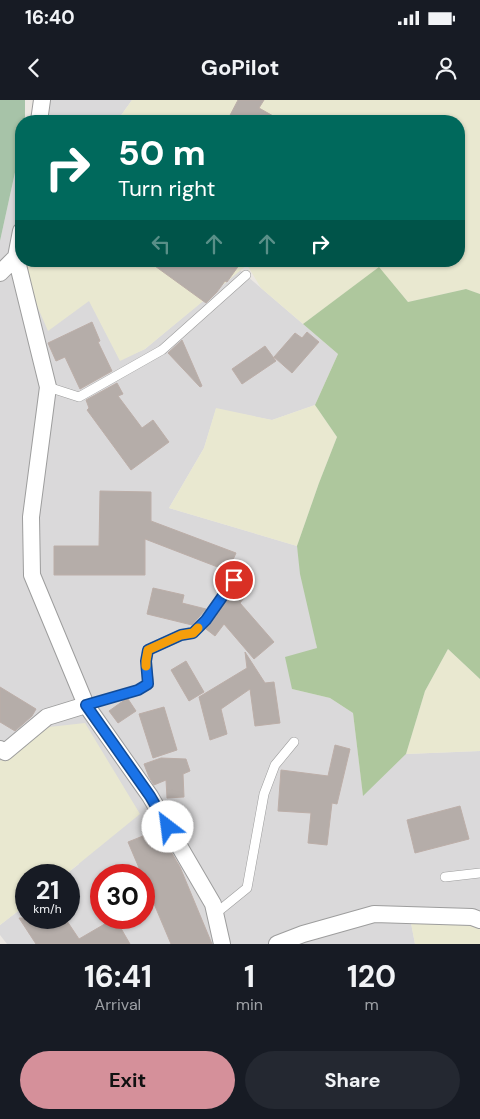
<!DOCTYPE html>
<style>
:root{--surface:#171b24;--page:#242831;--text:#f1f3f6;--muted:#9ea1a6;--accent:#d5909a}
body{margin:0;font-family:"DM Sans",sans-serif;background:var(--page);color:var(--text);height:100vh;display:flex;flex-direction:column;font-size:19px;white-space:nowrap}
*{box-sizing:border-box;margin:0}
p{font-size:16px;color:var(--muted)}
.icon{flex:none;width:28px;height:28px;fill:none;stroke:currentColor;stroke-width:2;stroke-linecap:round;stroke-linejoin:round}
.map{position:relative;height:844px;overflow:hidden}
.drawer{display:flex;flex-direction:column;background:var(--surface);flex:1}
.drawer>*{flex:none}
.guide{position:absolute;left:15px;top:15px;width:450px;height:152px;border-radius:20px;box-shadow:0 1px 4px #0004;background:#00695c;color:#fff;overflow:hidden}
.speed{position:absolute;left:15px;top:764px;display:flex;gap:10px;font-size:25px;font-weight:700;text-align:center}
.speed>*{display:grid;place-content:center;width:65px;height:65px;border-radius:50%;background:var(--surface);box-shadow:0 1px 4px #0004;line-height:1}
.speed small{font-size:12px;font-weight:400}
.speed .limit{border:8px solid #d22;background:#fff;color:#111}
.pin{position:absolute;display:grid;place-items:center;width:42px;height:42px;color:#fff;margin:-21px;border:2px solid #fff;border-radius:50%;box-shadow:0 1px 5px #0007}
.me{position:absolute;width:55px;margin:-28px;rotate:330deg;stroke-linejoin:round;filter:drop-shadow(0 0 4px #0008)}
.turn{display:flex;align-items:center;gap:18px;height:105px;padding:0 20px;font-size:22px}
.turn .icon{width:65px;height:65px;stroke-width:2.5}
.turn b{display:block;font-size:35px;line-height:42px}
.lanes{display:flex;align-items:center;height:48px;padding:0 20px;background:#0003;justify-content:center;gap:25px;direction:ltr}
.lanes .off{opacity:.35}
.eta{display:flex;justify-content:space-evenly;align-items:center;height:85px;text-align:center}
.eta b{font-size:30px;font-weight:700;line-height:35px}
.primary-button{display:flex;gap:10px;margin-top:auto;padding:10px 20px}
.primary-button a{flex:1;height:58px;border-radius:30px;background:var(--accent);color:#111;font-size:20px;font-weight:700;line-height:58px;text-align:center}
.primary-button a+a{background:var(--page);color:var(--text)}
.status{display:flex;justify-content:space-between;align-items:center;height:35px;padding:0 25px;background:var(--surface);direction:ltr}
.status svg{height:14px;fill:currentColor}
header{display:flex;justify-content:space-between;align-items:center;height:65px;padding:0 20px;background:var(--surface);font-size:22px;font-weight:700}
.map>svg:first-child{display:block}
.residential{fill:#dad9da;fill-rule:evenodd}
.farmland{fill:#e9e8d0}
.forest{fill:#aec79d}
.cemetery{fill:#a7c3a8}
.building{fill:#b5ada9;stroke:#bcaea8}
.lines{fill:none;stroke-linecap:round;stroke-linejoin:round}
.service-casing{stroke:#9d9d9d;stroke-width:10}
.minor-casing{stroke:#9d9d9d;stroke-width:18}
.service{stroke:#fff;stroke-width:9}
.minor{stroke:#fff;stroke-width:16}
.route-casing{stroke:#114b97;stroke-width:12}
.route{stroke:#1a73e8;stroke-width:9}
.slow{stroke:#f59e0b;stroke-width:9}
</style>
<div class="status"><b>16:40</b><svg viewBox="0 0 49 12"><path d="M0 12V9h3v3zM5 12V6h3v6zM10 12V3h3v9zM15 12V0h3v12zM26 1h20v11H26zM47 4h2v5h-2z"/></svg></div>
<header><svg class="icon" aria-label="back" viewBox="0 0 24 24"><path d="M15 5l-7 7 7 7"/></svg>GoPilot<svg class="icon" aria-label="person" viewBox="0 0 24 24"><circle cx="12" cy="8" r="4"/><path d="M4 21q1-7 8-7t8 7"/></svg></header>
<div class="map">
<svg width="480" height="844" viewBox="0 0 480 844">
<rect width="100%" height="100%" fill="#ece8e3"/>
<path class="residential" d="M40 0H132L117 21H28Z
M21 45V161L89 200 120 260 145 249 240 170 338 254 315 305 272 320 216 309 204 348 169 408 297 446 317 548 292 589 330 598 353 613 363 695 406 654 480 651V833L411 823 415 844H7L0 835V825L26 805V818H69V775H65L79 764 0 661V141ZM101 775H144V818H101Z"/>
<path class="farmland" d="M132 0H480V194L466 189 408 202 379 168 303 224 261 188 247 165 145 249 120 261 89 201 48 231 31 192 25 161H459V21H117Z
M315 305 337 337 319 383 297 446 169 408 204 348 216 308 272 320Z
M448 549 480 579V651L406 654 425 591Z
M85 623 140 714 65 775H26V805L0 825V661L49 627Z
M411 823 480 826V844H415Z"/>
<path class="forest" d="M379 167 408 202 466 189 480 194V579L448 549 425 591 406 654 363 696 353 613 330 598 292 589 285 557 317 548 300 474 297 446 319 383 337 337 315 305 338 254 303 224Z"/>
<path class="cemetery" d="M0 0H25V21H21V45L0 141Z"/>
<path class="building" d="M238 0H264L259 8 282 21H227Z
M148 161H242L227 182 225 181 217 192 206 203Z
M92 222 100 241 98 242 112 271 80 289 65 257 56 261 48 243Z
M307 232 319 242 292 273 274 257 295 233 302 238Z
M182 240 202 286 200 287 168 253Z
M265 246 276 261 242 284 232 269Z
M117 283 123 294 118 296 142 328 153 320 169 342 131 370 87 310 89 308 86 300Z
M100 391 151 392V421L236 453 228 471 145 439V475H54V446H99Z
M237 486 247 494 240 503 274 542 254 559 224 524 215 536 206 529 211 524Z
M153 488 184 495 182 503 206 509 192 525 147 514Z
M245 552 265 583 274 582 280 623 255 626 250 589 221 609 227 634 210 640 199 597 247 568Z
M186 561 204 592 189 601 171 570Z
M0 587 36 609 32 616 15 631 0 622Z
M128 599 136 611 118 623 109 611 123 601Z
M164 607 177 650 153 658 139 614Z
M335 645 350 649 337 704 332 703 327 745 308 743 311 713 278 711 281 670 328 676Z
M161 658 186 659 190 671 183 674 184 697 167 698 166 680 154 685 149 677 144 664Z
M460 706 469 739 415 753 407 720Z
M158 730 180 767 212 844H171L144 780V775H142L128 742Z
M19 818H65L79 839 115 818 130 844H36Z"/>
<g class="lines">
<g class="service-casing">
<path id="service" d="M48 287 79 297 162 250 246 175
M86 605 138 590 149 584 146 561 148 550 181 535 193 533 206 520 234 480
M445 777 480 773
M215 814 247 788 264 694 275 665 294 642"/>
</g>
<g class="minor-casing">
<path id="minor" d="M39 21 42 0
M21 131 16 157 48 287 31 417 32 475 86 605 150 696 213 804 222 844
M0 173 16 157
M0 649 5 652 47 617 86 605
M277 844 303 834 374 814 472 817 480 820"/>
</g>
<use href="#service" class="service"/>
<use href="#minor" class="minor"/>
</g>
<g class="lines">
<g class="route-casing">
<path id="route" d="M168 727 150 696 86 605 138 590 148 584 146 561 148 550 181 535 193 533 206 520 234 480"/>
</g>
<use href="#route" class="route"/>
<path class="slow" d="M146 566V561L148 550 181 535 193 533 198 528"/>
</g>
</svg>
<div class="speed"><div>21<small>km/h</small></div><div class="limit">30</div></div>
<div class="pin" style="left:234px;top:480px;background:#d93025"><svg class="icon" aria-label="arrive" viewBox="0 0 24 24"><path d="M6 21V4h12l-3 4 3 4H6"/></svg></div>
<svg class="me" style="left:168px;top:727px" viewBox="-20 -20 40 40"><circle r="19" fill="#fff"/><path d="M0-13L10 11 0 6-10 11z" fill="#1a73e8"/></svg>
<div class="guide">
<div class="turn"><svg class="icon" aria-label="right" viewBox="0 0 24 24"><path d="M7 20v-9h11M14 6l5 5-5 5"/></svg><div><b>50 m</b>Turn right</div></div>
<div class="lanes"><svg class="icon off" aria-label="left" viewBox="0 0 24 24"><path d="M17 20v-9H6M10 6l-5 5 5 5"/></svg><svg class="icon off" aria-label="ahead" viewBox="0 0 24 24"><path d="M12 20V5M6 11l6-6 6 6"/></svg><svg class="icon off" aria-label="ahead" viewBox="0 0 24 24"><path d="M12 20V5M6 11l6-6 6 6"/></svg><svg class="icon" aria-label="right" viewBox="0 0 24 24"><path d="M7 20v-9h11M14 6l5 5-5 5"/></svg></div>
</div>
</div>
<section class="drawer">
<div class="eta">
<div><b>16:41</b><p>Arrival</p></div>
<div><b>1</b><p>min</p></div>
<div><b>120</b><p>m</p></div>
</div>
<div class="primary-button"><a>Exit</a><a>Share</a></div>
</section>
